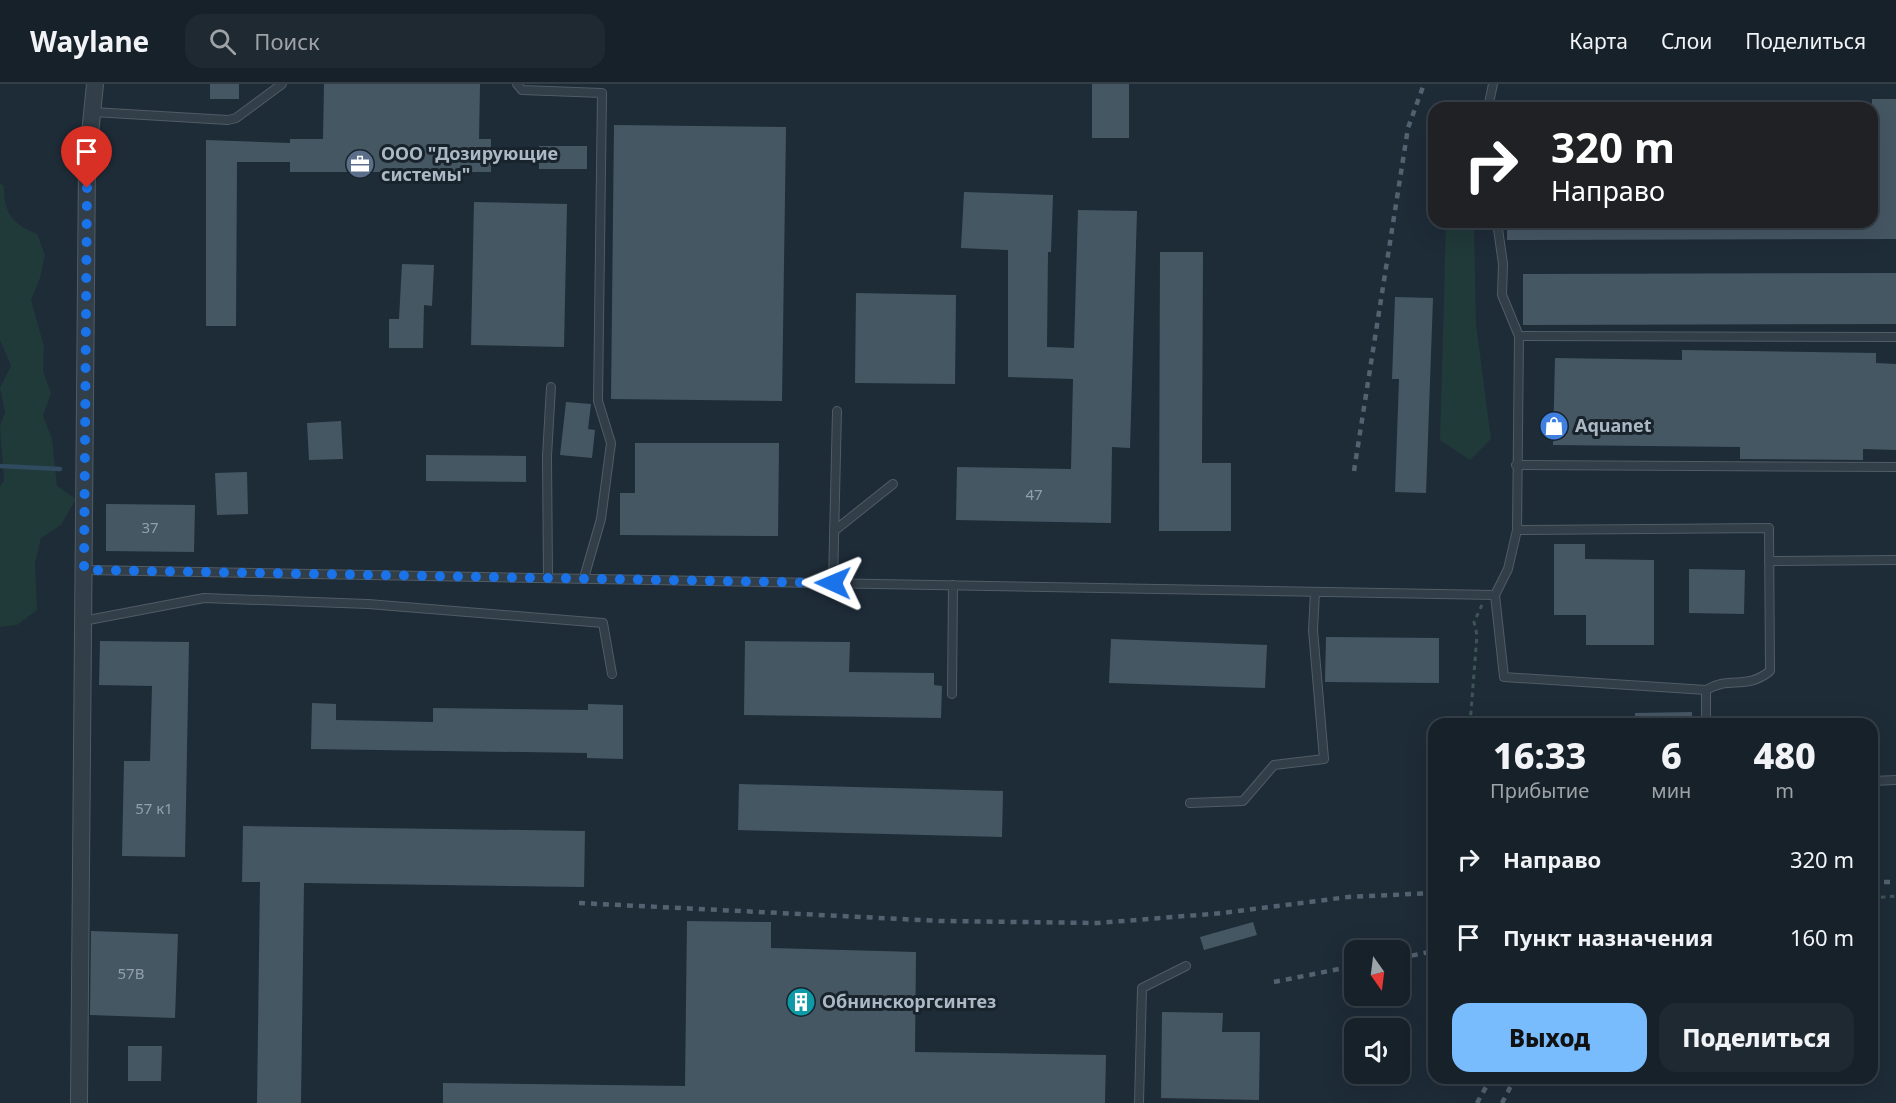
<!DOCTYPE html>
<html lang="ru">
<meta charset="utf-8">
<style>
:root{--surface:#16212a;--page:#1f2932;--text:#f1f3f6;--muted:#9ea3a8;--line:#353e47;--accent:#78bcfe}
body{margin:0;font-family:"Noto Sans",sans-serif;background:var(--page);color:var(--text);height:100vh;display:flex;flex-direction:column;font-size:22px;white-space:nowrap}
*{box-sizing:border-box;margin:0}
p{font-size:20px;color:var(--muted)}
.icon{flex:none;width:33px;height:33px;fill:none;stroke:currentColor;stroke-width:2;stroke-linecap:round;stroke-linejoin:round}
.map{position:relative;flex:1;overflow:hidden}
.panel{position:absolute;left:1428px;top:634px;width:450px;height:366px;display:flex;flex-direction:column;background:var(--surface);border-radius:18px;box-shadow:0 6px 24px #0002,0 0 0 2px var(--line)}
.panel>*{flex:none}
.banner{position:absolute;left:1428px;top:18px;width:450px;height:126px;border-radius:18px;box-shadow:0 6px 24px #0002,0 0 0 2px var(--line);background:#202124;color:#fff;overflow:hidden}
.needle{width:39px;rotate:166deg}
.controls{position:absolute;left:1344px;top:856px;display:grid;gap:12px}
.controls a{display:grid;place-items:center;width:66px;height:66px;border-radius:12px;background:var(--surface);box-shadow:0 6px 24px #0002,0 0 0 2px var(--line);font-size:30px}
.pin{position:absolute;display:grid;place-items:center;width:51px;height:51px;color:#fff;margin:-62px -26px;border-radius:50% 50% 50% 0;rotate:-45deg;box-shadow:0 0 6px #0007}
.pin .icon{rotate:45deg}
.me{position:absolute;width:66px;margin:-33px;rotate:271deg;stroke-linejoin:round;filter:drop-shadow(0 0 4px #0008)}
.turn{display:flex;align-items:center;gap:21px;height:126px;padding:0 24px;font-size:27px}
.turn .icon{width:78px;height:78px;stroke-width:2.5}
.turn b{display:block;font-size:42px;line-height:51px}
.eta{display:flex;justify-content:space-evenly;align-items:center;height:102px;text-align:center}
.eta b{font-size:36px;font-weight:800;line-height:42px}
.button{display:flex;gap:12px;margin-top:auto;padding:12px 24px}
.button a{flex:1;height:69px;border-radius:18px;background:var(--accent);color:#111;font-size:24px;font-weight:800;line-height:69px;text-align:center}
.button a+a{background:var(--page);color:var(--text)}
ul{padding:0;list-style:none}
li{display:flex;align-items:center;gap:18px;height:78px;padding:0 24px}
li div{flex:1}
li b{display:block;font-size:22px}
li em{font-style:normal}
header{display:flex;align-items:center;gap:36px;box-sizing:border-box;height:84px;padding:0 30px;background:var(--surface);border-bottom:2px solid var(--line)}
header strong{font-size:28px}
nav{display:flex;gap:33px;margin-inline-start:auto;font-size:21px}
.search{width:420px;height:54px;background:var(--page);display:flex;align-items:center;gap:15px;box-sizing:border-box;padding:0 21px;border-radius:18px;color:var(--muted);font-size:22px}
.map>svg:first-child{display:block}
.green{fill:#203939}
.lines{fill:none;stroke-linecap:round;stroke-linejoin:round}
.stream{stroke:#304b60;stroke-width:4.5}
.building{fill:#465764}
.lane-casing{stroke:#505c66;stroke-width:10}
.street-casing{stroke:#505c66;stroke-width:18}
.path{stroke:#3e5555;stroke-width:3;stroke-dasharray:4.5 4.5;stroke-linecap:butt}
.lane{stroke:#323e48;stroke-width:8}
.street{stroke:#323e48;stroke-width:16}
.rail{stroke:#536270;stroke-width:4.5;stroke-dasharray:6 6;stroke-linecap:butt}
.route{stroke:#1a73e8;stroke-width:10;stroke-dasharray:0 18}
.labels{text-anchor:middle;stroke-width:6;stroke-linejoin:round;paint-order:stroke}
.number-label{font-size:15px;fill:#92a0ad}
.poi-label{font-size:18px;font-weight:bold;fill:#acb9c5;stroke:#18232c;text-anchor:start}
</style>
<header>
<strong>Waylane</strong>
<div class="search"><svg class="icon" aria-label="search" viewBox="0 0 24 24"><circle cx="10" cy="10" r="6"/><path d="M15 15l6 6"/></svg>Поиск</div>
<nav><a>Карта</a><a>Слои</a><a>Поделиться</a></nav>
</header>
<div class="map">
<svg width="1896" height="1019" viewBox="0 0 1896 1019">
<rect width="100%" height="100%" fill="#1e2c38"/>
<path class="green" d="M0 99 4 102C4 130 12 139 37 150L45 171 40 194 31 216 44 262 43 287 51 309 43 332 52 354 57 402 76 415 61 441 41 454 35 479 37 526 17 541 0 543V402L4 397 0 342 5 328 0 304 11 282 0 256Z
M1446 138H1474L1476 240 1491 355 1470 376 1440 356Z"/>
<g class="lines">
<path class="stream" d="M0 382 60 385"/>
</g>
<path class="building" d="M210 0H239V15H210Z
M324 0H480L479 55H491V88H290V78H237L236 242H206V56L290 59V55H323Z
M1092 0H1129V54H1092Z
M1872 15H1896V155L1507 156V138H1872Z
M614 41 786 43 782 317 611 315Z
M539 62H587V85H539Z
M964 108 1053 111 1051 168H1048L1047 263 1074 264 1078 126 1137 127 1130 364 1112 363 1111 439 956 436 957 383 1071 385 1073 295 1008 293V166L961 164Z
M474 118 567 120 564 263 471 261Z
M1160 168H1203L1202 379H1231V447H1159Z
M402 180 434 181 432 222 424 221 423 264H389V235H399Z
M1896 189V240L1523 241V190Z
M856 209 956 211 955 300 855 299Z
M1395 213 1433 214 1426 409 1395 408 1399 295H1392Z
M1682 266 1876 269V279L1896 280V366L1863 365V376L1740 375V363L1553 361 1555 274 1682 276Z
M566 318 591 320 588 345 595 346 592 374 560 371Z
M341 337 343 375 309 376 307 339Z
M635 359H779L778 452 620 451V409H635Z
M426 371 526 372V398L426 397Z
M247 388 248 430 217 431 215 389Z
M106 420 195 421 194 468 106 467Z
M1554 460H1585V475L1654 476V561H1586V531H1554Z
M1689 485 1745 486 1744 530 1689 529Z
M1326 553 1439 554V599L1325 598Z
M1111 555 1267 561 1265 604 1109 599Z
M100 557 189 558 185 773 122 772 124 677H150L152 602 99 601Z
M745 557 850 558 849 588 934 589V601L942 602 941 634 744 631Z
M312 619 336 620V636L433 638V624L588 626V620L623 621V675L587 674V669L311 665Z
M1692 628V640H1635V629Z
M739 700 1003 707 1002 753 738 746Z
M243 742 585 747 584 803 304 799 301 1019H257L260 798H242Z
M687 837 771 838V864L916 868 915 968 1106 971 1105 1019H443V999L685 1002Z
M1253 838 1257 851 1204 866 1200 853Z
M91 847 178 850 175 934 90 931Z
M1162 928 1223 929 1222 948H1260L1259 1016 1161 1014Z
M128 962H162L161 997H128Z"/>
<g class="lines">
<g class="lane-casing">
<path id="lane" d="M517 0 522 6 602 9 598 317 611 359 601 435 584 494
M1488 24 1493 0
M93 28 228 36 236 34 282 0
M1497 138 1503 180 1502 211 1519 252
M1516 381 1896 383
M1517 446 1769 444 1770 587C1745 607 1731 591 1706 606
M834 447 893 400
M1769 477 1896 476
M84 486 1495 511 1504 593 1706 606V640
M548 493 547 372 551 303
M833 499 837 327
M1495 511 1508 485 1517 446 1519 252 1896 253
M83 537 204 514 368 520 603 539 612 590
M952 610 953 501
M1872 697 1896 696
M1190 719 1243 717 1274 681 1324 675 1313 546 1315 508
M1872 732 1873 697
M1139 1019 1142 904 1186 882"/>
</g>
<g class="street-casing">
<path id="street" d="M79 1019 87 80 95 0"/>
</g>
<path class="path" d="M1470 640 1477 551 1474 538 1482 521
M1872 814 1896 812"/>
<use href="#lane" class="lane"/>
<use href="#street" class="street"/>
<path class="rail" d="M1354 387 1408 44 1424 0
M1872 798H1896
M579 819 941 837 1098 839 1223 829 1348 813 1434 809
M1400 874 1434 867
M1274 898 1354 882
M1477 1019 1491 994
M1502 1019 1515 994"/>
</g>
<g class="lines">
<path class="route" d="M87 104 84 486 833 499"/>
</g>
<defs>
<g id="office-disc" transform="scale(1.5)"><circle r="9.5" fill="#5c6f8a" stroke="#18232c"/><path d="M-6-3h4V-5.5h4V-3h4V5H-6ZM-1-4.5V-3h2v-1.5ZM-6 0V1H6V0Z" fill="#fff"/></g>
<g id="shop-disc" transform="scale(1.5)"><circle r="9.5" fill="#3f7fe0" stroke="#18232c"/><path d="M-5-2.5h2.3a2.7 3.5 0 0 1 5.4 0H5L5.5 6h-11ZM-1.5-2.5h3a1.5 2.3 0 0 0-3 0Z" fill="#fff"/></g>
<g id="building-disc" transform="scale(1.5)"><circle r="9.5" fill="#0f9aa8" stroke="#18232c"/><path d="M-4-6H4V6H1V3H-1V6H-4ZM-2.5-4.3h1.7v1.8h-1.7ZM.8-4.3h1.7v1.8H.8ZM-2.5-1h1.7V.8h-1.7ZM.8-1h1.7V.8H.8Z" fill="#fff"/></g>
</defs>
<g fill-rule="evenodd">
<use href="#office-disc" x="360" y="80"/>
<use href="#shop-disc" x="1554" y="342"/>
<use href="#building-disc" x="801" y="918"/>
</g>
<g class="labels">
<g class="number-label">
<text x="1034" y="416">47</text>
<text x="150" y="449">37</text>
<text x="154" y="730">57 к1</text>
<text x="131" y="895">57В</text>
</g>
<g class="poi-label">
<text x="381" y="76">ООО "Дозирующие<tspan x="381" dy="21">системы"</tspan></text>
<text x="1575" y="348">Aquanet</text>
<text x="822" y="924">Обнинскоргсинтез</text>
</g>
</g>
</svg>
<div class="controls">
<a><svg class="needle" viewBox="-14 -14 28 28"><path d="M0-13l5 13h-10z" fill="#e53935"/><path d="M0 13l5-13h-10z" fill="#9ea3a8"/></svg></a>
<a><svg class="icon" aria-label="sound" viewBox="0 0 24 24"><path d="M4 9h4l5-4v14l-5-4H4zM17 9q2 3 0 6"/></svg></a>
</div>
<div class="pin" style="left:87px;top:104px;background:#d93025"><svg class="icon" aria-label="arrive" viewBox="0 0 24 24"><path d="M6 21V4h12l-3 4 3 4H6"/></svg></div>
<svg class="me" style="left:833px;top:499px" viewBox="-20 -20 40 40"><path d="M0-17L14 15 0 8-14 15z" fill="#1a73e8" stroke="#fff" stroke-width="4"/></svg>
<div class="banner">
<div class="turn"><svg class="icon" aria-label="right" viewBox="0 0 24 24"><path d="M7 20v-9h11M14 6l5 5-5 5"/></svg><div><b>320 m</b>Направо</div></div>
</div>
<section class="panel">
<div class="eta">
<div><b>16:33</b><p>Прибытие</p></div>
<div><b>6</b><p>мин</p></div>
<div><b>480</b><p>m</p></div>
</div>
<ul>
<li><svg class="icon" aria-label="right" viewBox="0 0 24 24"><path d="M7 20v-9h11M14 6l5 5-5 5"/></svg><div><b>Направо</b></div><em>320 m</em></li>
<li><svg class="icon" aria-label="arrive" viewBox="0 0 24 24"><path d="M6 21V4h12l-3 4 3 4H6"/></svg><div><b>Пункт назначения</b></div><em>160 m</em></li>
</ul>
<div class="button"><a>Выход</a><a>Поделиться</a></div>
</section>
</div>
